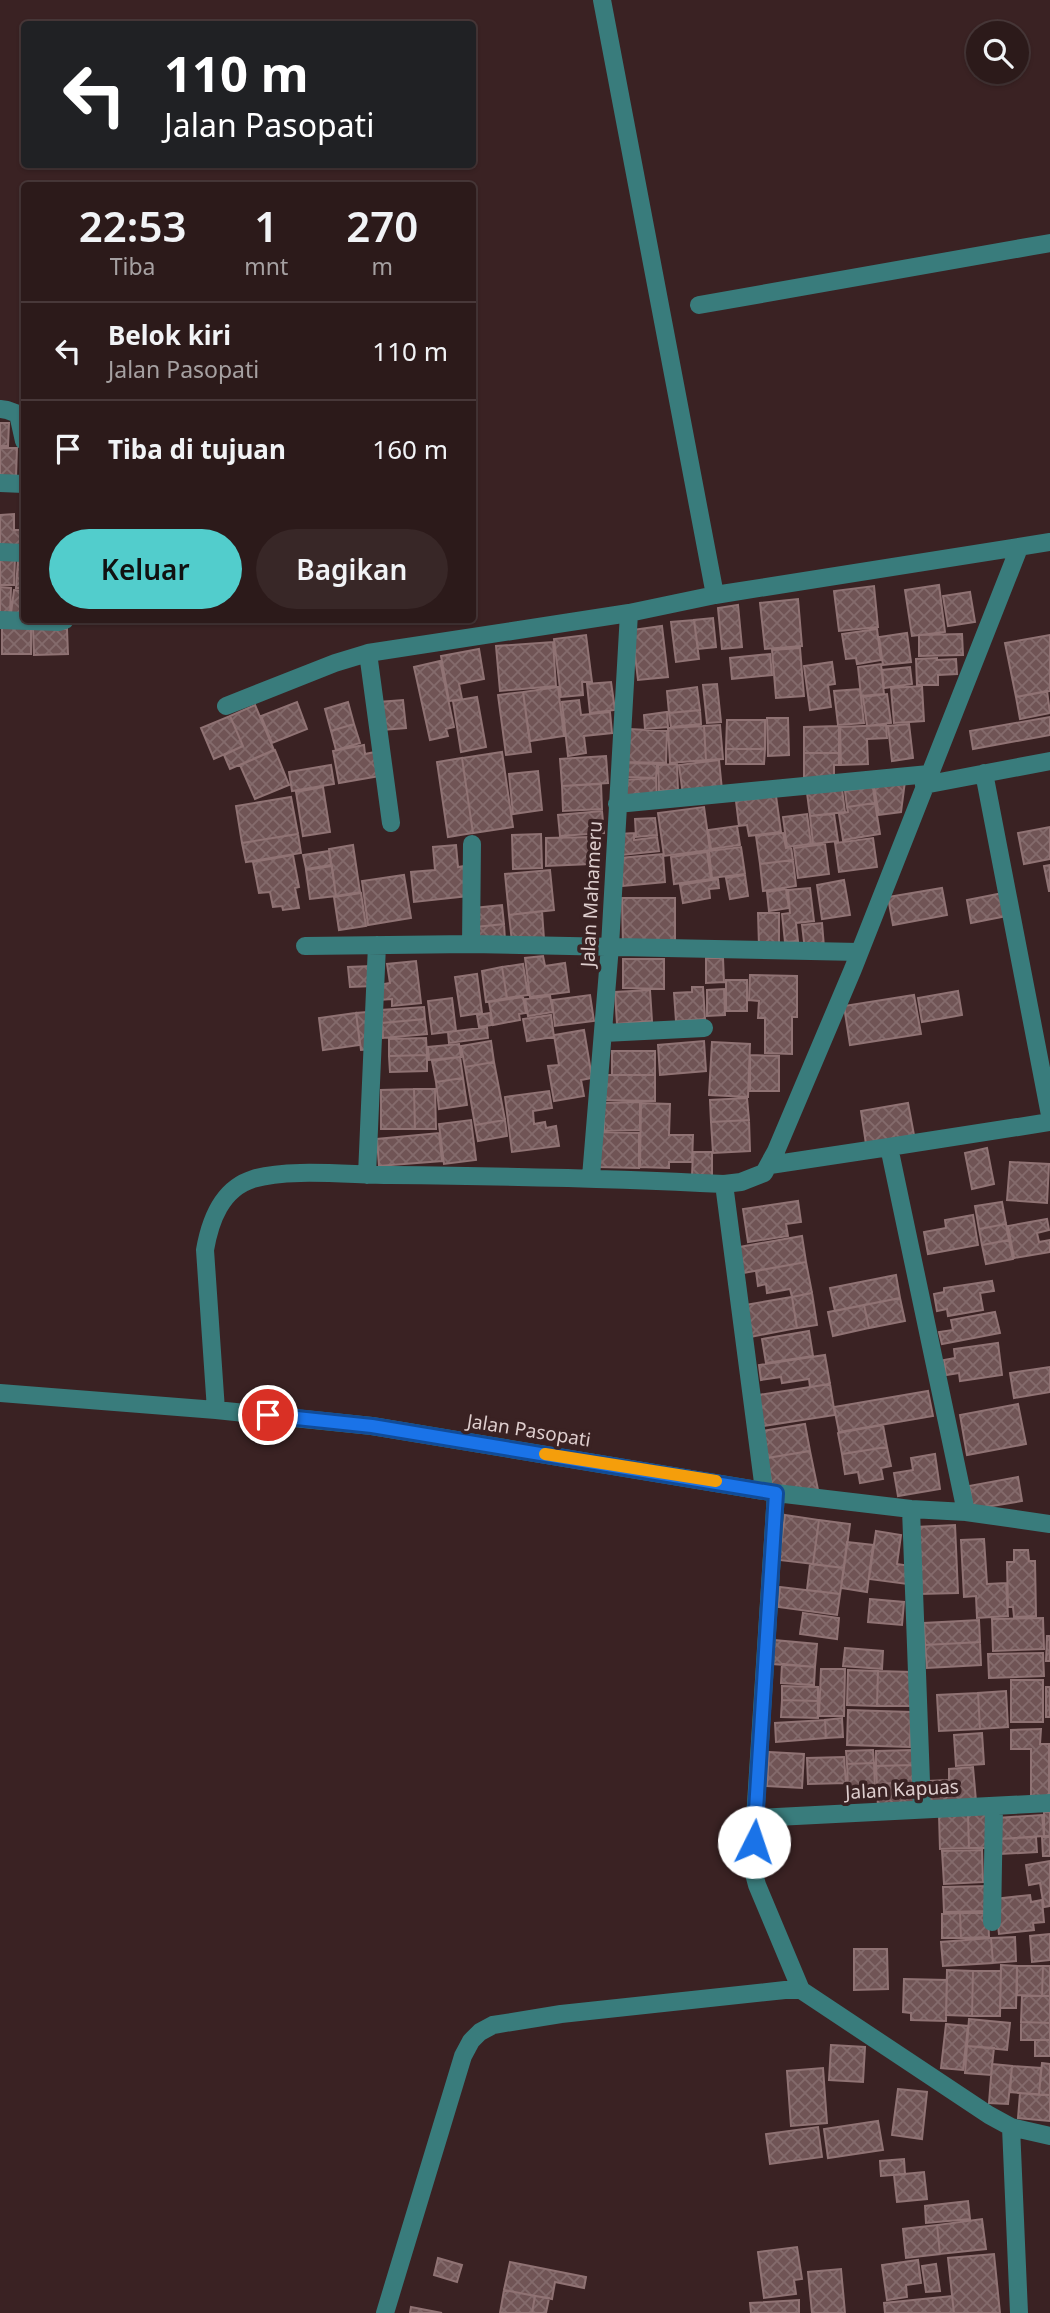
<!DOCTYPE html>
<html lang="id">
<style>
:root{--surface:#2c1a1a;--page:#382727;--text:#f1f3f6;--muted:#a6a1a2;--line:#483839;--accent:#52cdcc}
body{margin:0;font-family:"Noto Sans",sans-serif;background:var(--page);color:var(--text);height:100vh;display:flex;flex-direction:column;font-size:26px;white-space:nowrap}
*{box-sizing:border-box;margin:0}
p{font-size:23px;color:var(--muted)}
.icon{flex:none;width:38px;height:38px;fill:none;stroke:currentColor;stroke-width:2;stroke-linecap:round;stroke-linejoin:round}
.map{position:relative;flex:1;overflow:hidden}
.sheet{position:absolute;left:21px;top:182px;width:455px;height:441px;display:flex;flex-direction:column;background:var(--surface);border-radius:7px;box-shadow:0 2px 5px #0004,0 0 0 2px var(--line)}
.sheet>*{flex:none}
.hud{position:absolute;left:21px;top:21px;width:455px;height:147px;border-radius:7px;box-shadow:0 2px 5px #0004,0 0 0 2px var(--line);background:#202124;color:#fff;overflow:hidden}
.fabs{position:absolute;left:966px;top:21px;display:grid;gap:14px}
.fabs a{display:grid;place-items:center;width:63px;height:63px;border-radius:50%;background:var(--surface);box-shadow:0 2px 5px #0004,0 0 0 2px var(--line);font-size:35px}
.pin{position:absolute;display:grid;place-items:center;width:60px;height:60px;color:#fff;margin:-30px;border:4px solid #fff;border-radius:50%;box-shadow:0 2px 7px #0007}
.me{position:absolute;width:77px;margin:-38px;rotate:4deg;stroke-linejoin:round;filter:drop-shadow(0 0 5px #0008)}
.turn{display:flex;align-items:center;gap:24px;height:147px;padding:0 28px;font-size:32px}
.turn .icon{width:91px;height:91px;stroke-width:2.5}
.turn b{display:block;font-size:49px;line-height:60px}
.eta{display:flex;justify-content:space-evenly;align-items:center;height:119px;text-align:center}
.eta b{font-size:42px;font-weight:600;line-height:49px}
.button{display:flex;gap:14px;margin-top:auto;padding:14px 28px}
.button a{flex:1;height:80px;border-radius:42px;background:var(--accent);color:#111;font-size:28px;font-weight:600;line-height:80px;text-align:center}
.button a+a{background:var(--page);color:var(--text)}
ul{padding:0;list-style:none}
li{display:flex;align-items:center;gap:21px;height:98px;padding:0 28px;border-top:2px solid var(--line)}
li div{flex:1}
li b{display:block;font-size:26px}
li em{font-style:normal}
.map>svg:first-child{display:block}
.building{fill:url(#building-cross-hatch);stroke:#907374;stroke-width:2}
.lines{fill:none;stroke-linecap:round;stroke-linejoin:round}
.minor{stroke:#397c7c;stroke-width:18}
.route-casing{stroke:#114b97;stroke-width:18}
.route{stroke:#1a73e8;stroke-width:12}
.slow{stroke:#f59e0b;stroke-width:12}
.labels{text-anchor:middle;stroke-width:7;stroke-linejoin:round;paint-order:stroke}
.street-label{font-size:19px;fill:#decece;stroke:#3a2223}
</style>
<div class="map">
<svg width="1050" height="2313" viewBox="0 0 1050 2313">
<defs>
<pattern id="building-cross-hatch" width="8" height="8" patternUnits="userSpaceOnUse" patternTransform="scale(1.75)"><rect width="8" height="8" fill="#705455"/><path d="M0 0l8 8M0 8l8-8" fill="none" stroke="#846b6c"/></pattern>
</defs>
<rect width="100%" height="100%" fill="#3a2223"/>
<path class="building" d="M0 423H9L8 446H0Z
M0 448H17L16 478 0 477Z
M14 514V530H24V546H0V515Z
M0 557 15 558 14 585H0Z
M18 560 24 561V588H16Z
M939 585 945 632 912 636 905 590Z
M874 586 878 627 839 631 834 591Z
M0 587 11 588 10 615 0 614Z
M14 590 24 591V614L11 613Z
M970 592 975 622 948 626 943 596Z
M798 599 802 646 765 649 760 603Z
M738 605 742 647 722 649 718 608Z
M713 618 716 647 698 649 694 620Z
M694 620 699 659 676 662 671 622Z
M662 626 668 677 638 680 632 630Z
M31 627V654H2V628Z
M33 629H67L68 654 34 655Z
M877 629 881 660 857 664 856 658 846 659 842 634Z
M907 633 911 662 883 665 879 637Z
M962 634 963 655 919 656V635Z
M586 635 592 682H582L583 695 561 697 554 639Z
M1050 635V691L1016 697 1005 643Z
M553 642 556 686 500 691 496 646Z
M800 648 804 696 776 698 772 650Z
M479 649 484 679 459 684 462 699 449 701 441 656Z
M770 654 772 675 732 679 730 658Z
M937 658V660L956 659 957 674 938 675V685H917L916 659Z
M440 661 454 727 446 729 448 736 430 740 414 667Z
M832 662 835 684 828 685 831 707 810 710 804 666Z
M881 664 884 694 861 696 858 667Z
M910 667 912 684 884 688 882 670Z
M611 682 615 710 590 713 587 684Z
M717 684 721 722 707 723 703 685Z
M922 686 924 721 894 723 891 688Z
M558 687 564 736 530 741 523 692Z
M697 687 700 710 669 713 667 691Z
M860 689 864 723 838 725 834 691Z
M1047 691 1050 713 1020 719 1016 697Z
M523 692 531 752 506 755 498 695Z
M887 694 891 723 867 726 863 697Z
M477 697 486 747 461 752 453 701Z
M403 700 406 728 382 730 379 702Z
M579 700 581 715 610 712 612 733 584 736 586 753 568 756 562 702Z
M297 702 307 729 272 743 261 716Z
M348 702 354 724 331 731 325 709Z
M255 705 274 750 230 769 224 755 243 746 230 716Z
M700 710 701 724 671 727 669 713Z
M667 712 668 727 645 729 644 715Z
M230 716 243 746 214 759 201 728Z
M1050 717V735L973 749 970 731Z
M767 718H788L789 755 768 756Z
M727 720H765V749H726Z
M354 724 360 743 336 750 331 731Z
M909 724 913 758 892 761 888 726Z
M720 725 723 759 706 760 704 726Z
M886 725 887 738 867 739 868 764 841 765 840 727Z
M704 726 706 760 670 763 668 728Z
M839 726V753H804V727Z
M629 729 667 731 666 763 628 762Z
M364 745 365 754 375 752 380 776 339 783 333 751Z
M726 749H765L764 764H726Z
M275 750 289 785 255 799 240 765Z
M502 752 513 827 473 833 462 758Z
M804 753H839V765H834V780H804Z
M606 756 608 783 562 786 560 759Z
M462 758 473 833 448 837 437 762Z
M719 760 722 790 683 795 679 765Z
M628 763 657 764 656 778 627 777Z
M677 764 678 790 659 791 658 765Z
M331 765 334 784 292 791 289 772Z
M538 771 542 810 513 814 509 774Z
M656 778 657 798 625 801 623 780Z
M905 781 901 812 879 815 874 786Z
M601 784 602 809 563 811 562 786Z
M323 787 330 832 303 836 296 792Z
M873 787 875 803 847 807 845 791Z
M842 789 845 812 810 816 807 793Z
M776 796 781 832 749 836 747 825 739 826 736 801Z
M291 797 298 834 242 843 236 806Z
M875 803 880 834 843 840 839 814 848 812 847 807Z
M704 807 710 850 664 856 658 813Z
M602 811 604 833 560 836 558 815Z
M807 814 811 844 787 847 783 817Z
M834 814 838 841 813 844 810 816Z
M655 818 657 835 636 837 635 819Z
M737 826 740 845 711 849 708 830Z
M1050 827V859L1024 864 1018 833Z
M634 833V840L657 837 659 851 622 855 620 834Z
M783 833 786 848 791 847 793 860 760 864 756 836Z
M298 834 301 853 246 862 242 843Z
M541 834 542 868 513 869 512 835Z
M591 837V864L546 866V838Z
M873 838 877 867 839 872 835 843Z
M825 844 829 874 798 878 794 848Z
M353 845 360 892 336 896 329 849Z
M456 845 458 867 465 866 468 896 414 902 411 872 435 870 433 847Z
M741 847 745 874 712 878 709 851Z
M329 851 331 865 306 869 303 855Z
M707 852 711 879 674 884 671 857Z
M663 854 665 882 623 886 620 858Z
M293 855 299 887 295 888 299 908 283 910 282 906 273 907 270 892 259 893 253 862Z
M793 860 796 886 763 891 760 864Z
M1050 865V891H1049L1044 866Z
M332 866 336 896 310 899 306 870Z
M550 870 554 910 509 915 505 874Z
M404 875 411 918 368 925 362 881Z
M745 875 748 896 730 899 726 878Z
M718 879 719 888 709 889 710 898 683 903 680 885Z
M844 880 850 915 822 919 817 885Z
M810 888 814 921 796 923 798 941 785 942 782 914 790 913 788 890Z
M942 888 947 915 893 925 888 897Z
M786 889 789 908 769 911 767 892Z
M361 893 366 926 339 930 334 897Z
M1003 893 1007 916 971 923 967 900Z
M622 898H675V945L623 946Z
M502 905 504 924 476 927 474 908Z
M542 911 544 939 512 942 509 915Z
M758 913H779V946H759Z
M822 923 824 947 805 950 802 925Z
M504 924 505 940 478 943 476 927Z
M543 956 545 966 565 963 569 992 530 997 525 958Z
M706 958H723L724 982 706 983Z
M623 959H664V989L623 988Z
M416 961 421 1003 392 1006V999L379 1000 378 985 390 983 387 964Z
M523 964 528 995 507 998 502 967Z
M372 966 373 986 350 987 348 967Z
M502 967 507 998 486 1002 482 971Z
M477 974 482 1013 461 1016 455 977Z
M750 975 797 976V1017H792V1054L765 1053V1018H758L759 1001 749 1000Z
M726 980H747V1011H726Z
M692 987H703L705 1019 676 1021 674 993 692 992Z
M724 989 725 1015 707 1016V990Z
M650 990 652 1021 617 1024 615 992Z
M958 991 962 1015 922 1022 918 998Z
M590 995 594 1021 555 1026 552 1000Z
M914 995 921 1034 850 1045 844 1006Z
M550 996 553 1012 528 1016 525 999Z
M523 997 526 1013 519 1014 520 1020 493 1025 489 1002Z
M452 998 456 1031 432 1034 428 1001Z
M424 1007 425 1019 382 1023 381 1010Z
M367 1012 372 1049 361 1050 356 1013Z
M356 1013 360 1045 323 1050 319 1018Z
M490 1013 492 1025 479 1027 477 1015Z
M551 1015 554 1037 527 1041 523 1019Z
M425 1019 427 1034 383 1038 382 1023Z
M487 1027 488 1038 449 1043 448 1032Z
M584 1030 592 1078 581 1080 584 1096 554 1101 548 1066 559 1065 554 1035Z
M426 1038 427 1055 389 1056V1039Z
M491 1041 494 1062 465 1067 461 1046Z
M704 1041 706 1071 660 1075 658 1045Z
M712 1042 750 1044 748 1097 709 1095Z
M459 1044 461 1057 429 1060 428 1047Z
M612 1051H655V1075H612Z
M427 1055V1071L390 1072 389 1056Z
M750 1055 779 1056V1091H750Z
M460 1057 463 1078 436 1082 432 1061Z
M494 1062 505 1120 475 1125 465 1067Z
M603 1075H655V1101L603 1100Z
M463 1078 467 1105 439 1109 436 1082Z
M414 1089H435L436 1129H415Z
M414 1089 415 1129H381V1090Z
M549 1091 552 1108 533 1111 534 1124 545 1122 546 1128 556 1126 559 1146 512 1152 505 1097Z
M747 1098 749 1120 711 1122 710 1100Z
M640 1102V1130L604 1131V1103Z
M641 1103 670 1104 669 1135H693L692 1162H669V1168L640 1167Z
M908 1103 914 1135 866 1144 861 1111Z
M471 1120 476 1160 444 1164 439 1124Z
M505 1120 507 1136 478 1141 475 1125Z
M749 1120 750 1151 713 1153 711 1122Z
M600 1132 639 1133V1168L599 1167Z
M439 1133 442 1161 379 1166 377 1139Z
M987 1148 994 1184 972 1189 965 1153Z
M693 1152H712V1176H692Z
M1010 1162 1049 1164 1047 1203 1007 1200Z
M798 1201 801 1222 786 1224 788 1236 748 1242 743 1209Z
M1002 1202 1006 1224 979 1229 975 1206Z
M973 1215 978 1245 928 1254 924 1232 946 1228 945 1220Z
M1047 1219 1049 1230 1037 1233 1039 1242 1050 1240V1252L1014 1258 1008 1226Z
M1006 1224 1009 1240 982 1245 979 1229Z
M802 1236 806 1262 743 1273 739 1247Z
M1009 1240 1013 1259 986 1264 982 1245Z
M806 1262 812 1293 792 1297 790 1289 767 1293 766 1284 758 1286 756 1271Z
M896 1275 900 1298 835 1311 830 1288Z
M992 1281 994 1291 980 1293 983 1310 948 1316 947 1309 937 1311 934 1294 944 1292V1288Z
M812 1293 817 1325 797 1328 792 1297Z
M792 1297 797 1328 750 1337 745 1305Z
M900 1298 905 1321 869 1328 864 1305Z
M864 1305 869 1328 833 1336 828 1312Z
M995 1312 1000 1333 942 1344 939 1332 953 1330 951 1320Z
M809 1331 813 1356 766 1363 762 1339Z
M998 1343 1002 1375 960 1381 959 1373 946 1375 944 1360 955 1358 954 1349Z
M825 1355 830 1384 810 1387 809 1379 782 1383 781 1377 761 1380 759 1365Z
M1050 1367V1392L1014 1398 1010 1373Z
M830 1384 835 1415 763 1426 758 1395Z
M928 1391 933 1416 839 1432 834 1407Z
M1018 1404 1026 1444 967 1455 960 1415Z
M805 1424 810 1451 767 1458 762 1431Z
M883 1425 887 1447 842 1454 838 1433Z
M887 1447 891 1466 881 1468 883 1479 860 1483 858 1472 845 1474 842 1454Z
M810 1451 818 1490 772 1486 767 1458Z
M935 1454 940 1489 898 1496 894 1473 913 1470 911 1458Z
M1018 1477 1022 1501 973 1509 969 1486Z
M785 1515 819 1520 813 1564 779 1560Z
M819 1520 850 1524 844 1568 813 1564Z
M955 1525 958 1593 919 1594 916 1527Z
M876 1531 901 1535 897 1564 910 1566 907 1584 869 1579Z
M984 1539 987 1584 1006 1583 1008 1616 977 1618 976 1596 964 1597 961 1540Z
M847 1542 873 1545 867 1592 841 1588Z
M1014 1550H1028L1029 1561H1035L1036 1616 1014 1617 1013 1607H1008L1007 1562H1014Z
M810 1564 844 1568 840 1594 807 1590Z
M780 1587 840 1594 837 1615 778 1607Z
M870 1599 904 1602 902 1625 868 1622Z
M803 1613 839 1618 837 1639 800 1634Z
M1043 1618 1044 1649 993 1651 992 1619Z
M979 1620 980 1642 925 1645 924 1623Z
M1047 1636H1050V1661H1046Z
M774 1640 817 1644 815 1667 772 1664Z
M980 1642 981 1665 927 1668 925 1645Z
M845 1648 883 1651 882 1669 843 1666Z
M1043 1653 1044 1676 989 1678 988 1654Z
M782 1664 815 1667 814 1685 781 1683Z
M821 1669H845L844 1716H819Z
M848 1670 878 1671 877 1706 847 1705Z
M878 1671 911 1672 910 1706H877Z
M1011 1680H1043V1722H1011Z
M782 1686 818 1687V1701L782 1700Z
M1046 1687H1050V1717H1046Z
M1006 1691 1008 1727 980 1729 978 1693Z
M978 1693 980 1729 939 1731 937 1695Z
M782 1700 818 1701V1718L781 1717Z
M848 1710 911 1712 910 1747 847 1745Z
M842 1718 843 1737 826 1738 825 1720Z
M825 1720 826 1738 776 1742 775 1723Z
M1041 1729 1040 1744H1049V1799H1031V1749H1011V1730Z
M982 1733 984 1764 956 1766 954 1735Z
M873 1750 874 1763 847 1764 846 1751Z
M913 1750V1765L876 1766V1751Z
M769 1752 804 1754 802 1788 767 1786Z
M844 1757 846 1783 808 1784 807 1758Z
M874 1763 875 1788 848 1789 847 1764Z
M913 1765 914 1782 877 1784 876 1766Z
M973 1767 976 1801 930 1804 928 1781 949 1780V1769Z
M914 1782V1807L878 1808 877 1784Z
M1044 1812H1050V1836H1044Z
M968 1814H991L992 1848H969Z
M968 1814 969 1848 940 1849 939 1815Z
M1042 1815 1044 1836 999 1839 997 1818Z
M1036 1837 1037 1852 1000 1854 999 1839Z
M1042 1837H1050V1856H1043Z
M982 1850 983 1882 944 1884 942 1851Z
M1050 1861V1906L1044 1907 1040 1883 1029 1885 1026 1865Z
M990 1886 991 1911 944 1912 943 1887Z
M1030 1895 1031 1902 1042 1900 1044 1922 1033 1923 1034 1930 999 1934 995 1899Z
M960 1913H988L989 1937 961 1938Z
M960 1913 961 1938H942V1914Z
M1050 1934V1960L1032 1962 1030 1936Z
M1015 1937 1016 1961 993 1963 991 1938Z
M991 1938 993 1963 943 1966 941 1942Z
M854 1949H887L888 1989 854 1990Z
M1001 1965 1017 1966 1016 2008H1000Z
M1017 1966H1043L1042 1996 1017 1995Z
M1043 1966H1050V1996H1042Z
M947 1970 973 1971 972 2016 946 2015Z
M973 1971H1001L1000 2016H972Z
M904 1979 947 1980 946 2021 911 2020V2013L903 2012Z
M1022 1996H1050V2023L1021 2022Z
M969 2019 1010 2023 1007 2050 967 2046Z
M1021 2022 1050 2023V2040H1021Z
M946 2024 968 2026 963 2070 941 2068Z
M1035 2040H1050V2056H1035Z
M831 2045 865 2047 863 2082 829 2080Z
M967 2046 994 2048 991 2075 965 2073Z
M1042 2063 1050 2064V2095H1039Z
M992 2064 1012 2066 1008 2104 989 2103Z
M1012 2066 1041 2068 1039 2095 1010 2092Z
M823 2068 827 2123 791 2126 787 2071Z
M898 2089 927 2092 922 2139 892 2135Z
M1020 2093 1050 2095V2121L1018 2118Z
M878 2121 883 2150 828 2158 824 2129Z
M818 2127 822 2157 770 2164 766 2134Z
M904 2159 905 2174 881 2176 880 2161Z
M924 2172 927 2199 897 2202 894 2175Z
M968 2201 970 2219 926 2223 925 2206Z
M982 2219 986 2249 940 2254 937 2225Z
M937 2225 940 2254 906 2258 903 2229Z
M797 2247 802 2279 794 2280 796 2294 764 2298 758 2252Z
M994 2254 1000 2313H954L948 2258Z
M438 2258 462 2265 457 2282 434 2275Z
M918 2260 921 2283 906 2285 907 2297 887 2300 882 2265Z
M510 2262 586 2277 584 2288 555 2282 552 2299 504 2290Z
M936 2264 940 2291 926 2292 922 2266Z
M841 2269 845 2313H812L808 2272Z
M504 2290 535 2296 532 2313H500Z
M535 2296 549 2298 546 2313H532Z
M952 2296 954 2313H885L884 2303Z
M799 2300V2313H751L750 2303Z
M411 2307 442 2313H410Z"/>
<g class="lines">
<path class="minor" d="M602 0 715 595
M699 305 1050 243
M0 409 7 410 18 414 24 441
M0 483 24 484
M0 552 24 553
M0 620 59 622 65 620
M368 653 391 823
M226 706 335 663 368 653 629 613 715 595 1050 542
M984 773 1050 1115
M924 785 1050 761
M617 804 929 774
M471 944 472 844
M305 946 471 944 859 952
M604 1033 704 1028
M770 1165 889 1147
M367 1175 377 945
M591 1177 610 946 629 613
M724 1184 764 1490
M0 1393 216 1410 372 1426 776 1493 911 1509 966 1512 1050 1524
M216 1410 205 1250C210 1221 221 1189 253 1179 288 1168 351 1175 390 1175 501 1176 612 1178 724 1184L741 1182 764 1173 776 1151 853 969 1019 548
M776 1493 752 1866 757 1885 801 1990
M911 1509 922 1809
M966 1512 889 1147 1050 1122
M755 1818 1050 1803
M992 1922 994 1806
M1011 2127 1019 2313
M385 2313 463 2056 471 2041 480 2032 493 2025 561 2014 785 1990H801L989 2115 1011 2127 1050 2136"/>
</g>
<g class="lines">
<g class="route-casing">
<path id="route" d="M268 1415 372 1426 776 1493 754 1842"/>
</g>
<use href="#route" class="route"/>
<path class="slow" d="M545 1454 716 1481"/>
</g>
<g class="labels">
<g class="street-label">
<text transform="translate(591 894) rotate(-87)" y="7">Jalan Mahameru</text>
<text transform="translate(529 1430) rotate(9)" y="7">Jalan Pasopati</text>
<text transform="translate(902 1789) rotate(-3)" y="7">Jalan Kapuas</text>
</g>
</g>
</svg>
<div class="fabs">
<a><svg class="icon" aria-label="search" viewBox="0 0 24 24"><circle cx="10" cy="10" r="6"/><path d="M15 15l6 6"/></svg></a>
</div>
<div class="pin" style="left:268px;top:1415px;background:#d93025"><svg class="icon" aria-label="arrive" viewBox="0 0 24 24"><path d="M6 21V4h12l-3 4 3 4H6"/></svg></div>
<svg class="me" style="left:754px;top:1842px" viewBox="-20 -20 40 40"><circle r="19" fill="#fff"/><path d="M0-13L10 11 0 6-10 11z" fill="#1a73e8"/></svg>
<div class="hud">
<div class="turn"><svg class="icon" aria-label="left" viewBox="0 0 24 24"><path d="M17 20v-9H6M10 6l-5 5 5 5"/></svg><div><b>110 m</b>Jalan Pasopati</div></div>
</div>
<section class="sheet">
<div class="eta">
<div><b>22:53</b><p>Tiba</p></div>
<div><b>1</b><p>mnt</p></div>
<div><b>270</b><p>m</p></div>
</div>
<ul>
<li><svg class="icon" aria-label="left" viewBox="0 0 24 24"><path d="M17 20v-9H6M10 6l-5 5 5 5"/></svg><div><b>Belok kiri</b><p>Jalan Pasopati</p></div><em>110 m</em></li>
<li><svg class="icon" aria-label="arrive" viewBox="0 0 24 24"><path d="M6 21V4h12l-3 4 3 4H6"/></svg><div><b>Tiba di tujuan</b></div><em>160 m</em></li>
</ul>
<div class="button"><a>Keluar</a><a>Bagikan</a></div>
</section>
</div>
